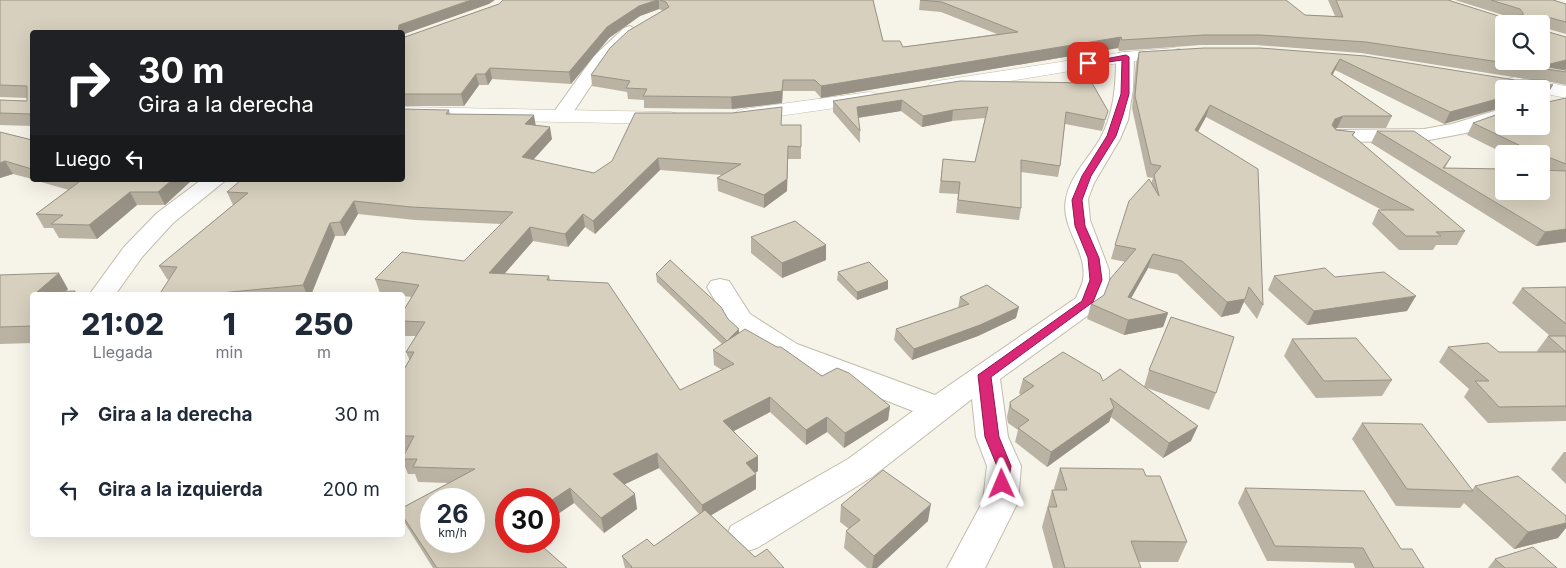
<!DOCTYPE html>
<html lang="es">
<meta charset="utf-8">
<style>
:root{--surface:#fff;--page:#f2f2f3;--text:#1f2937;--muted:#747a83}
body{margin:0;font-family:Inter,sans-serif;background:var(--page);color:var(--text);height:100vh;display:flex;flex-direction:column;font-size:19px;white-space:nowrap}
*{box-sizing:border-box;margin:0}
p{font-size:16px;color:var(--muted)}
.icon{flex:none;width:28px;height:28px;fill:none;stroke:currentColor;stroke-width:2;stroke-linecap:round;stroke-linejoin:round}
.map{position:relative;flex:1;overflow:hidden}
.drawer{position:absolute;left:30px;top:292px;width:375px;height:245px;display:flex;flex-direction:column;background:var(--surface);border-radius:5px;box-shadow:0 5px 20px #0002}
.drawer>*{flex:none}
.banner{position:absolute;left:30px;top:30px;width:375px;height:152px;border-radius:5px;box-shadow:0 5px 20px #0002;background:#202124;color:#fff;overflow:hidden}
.fabs{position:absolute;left:1495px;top:15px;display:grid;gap:10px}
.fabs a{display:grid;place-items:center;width:55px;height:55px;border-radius:5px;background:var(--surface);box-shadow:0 5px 20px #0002;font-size:25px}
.speed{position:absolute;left:420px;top:488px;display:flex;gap:10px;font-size:25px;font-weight:700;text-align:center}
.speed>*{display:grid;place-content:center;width:65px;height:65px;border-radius:50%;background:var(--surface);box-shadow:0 5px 20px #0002;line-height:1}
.speed small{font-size:12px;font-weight:400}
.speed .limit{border:8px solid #d22;background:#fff;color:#111}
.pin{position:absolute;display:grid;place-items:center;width:42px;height:42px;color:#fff;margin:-21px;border-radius:10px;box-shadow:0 2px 8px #0006}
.me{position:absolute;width:55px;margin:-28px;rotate:359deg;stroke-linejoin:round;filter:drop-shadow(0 0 4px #0008)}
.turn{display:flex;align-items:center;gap:18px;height:105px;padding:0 25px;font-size:22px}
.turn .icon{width:65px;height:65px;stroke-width:2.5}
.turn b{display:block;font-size:35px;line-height:42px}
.then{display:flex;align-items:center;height:48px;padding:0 25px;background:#0003;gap:10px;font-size:19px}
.eta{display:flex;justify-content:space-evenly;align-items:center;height:85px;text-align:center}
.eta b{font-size:30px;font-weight:800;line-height:35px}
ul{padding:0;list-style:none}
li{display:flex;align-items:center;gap:15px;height:75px;padding:0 25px}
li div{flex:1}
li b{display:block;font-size:19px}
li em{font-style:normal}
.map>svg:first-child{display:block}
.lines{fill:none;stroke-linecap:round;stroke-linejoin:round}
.minor-casing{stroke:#c2bcab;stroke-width:2}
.tertiary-casing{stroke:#c2bcab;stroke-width:1}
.minor{fill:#fff;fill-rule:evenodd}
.tertiary{fill:#fff;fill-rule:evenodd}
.wall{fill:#bab3a3}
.shaded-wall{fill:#979285}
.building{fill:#d8d0be;stroke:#979285;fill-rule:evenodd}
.route{fill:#db2777;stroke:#8e194d}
</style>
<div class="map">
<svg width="1566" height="568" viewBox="0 0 1566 568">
<rect width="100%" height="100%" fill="#f6f3e9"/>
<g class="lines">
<g class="minor-casing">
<path id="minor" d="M630 26 638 31 606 63 568 120H554L551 116 594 56 624 28Z
M1125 52 1131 53 1134 57 1133 89 1128 120 1120 139 1094 183 1088 199 1090 220 1109 270V281L1101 302 1098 308 1000 379 1008 437 1021 466 1018 502 985 568H947L983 501 987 466 976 437 972 399 872 477 757 548 744 552 731 548 726 537 731 526 848 459 913 411 777 358 730 326 707 287 711 281 720 279 729 281 750 314 797 344 935 395 1076 298C1078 292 1082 286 1083 280 1088 251 1060 228 1066 199 1070 176 1089 158 1100 139 1114 114 1116 85 1116 57L1119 53Z
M1504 108V120L1466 133 1424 141 1338 142 1331 140 1328 136 1331 132 1338 130 1424 129 1452 124Z
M201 180H226L173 223 142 257 115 295H89L124 247 157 213Z"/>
</g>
<g class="tertiary-casing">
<path id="tertiary" d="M1174 48 1180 49 1183 53 1180 57 1125 62 937 93 930 91 927 87 930 83 937 81 1125 52Z
M1515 77 1566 86V98L1541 93V89L1508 87 1506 83 1508 79Z
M870 92 877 94 880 98 877 102 744 121 737 119 734 115 737 111 744 109Z
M402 107 671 112 678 114 681 118 678 122 671 124 402 119Z"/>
</g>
<use href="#minor" class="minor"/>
<use href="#tertiary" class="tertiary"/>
</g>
<path class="wall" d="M0 0 489 4 32 32V126L0 125V100L27 101V98L0 97Z
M503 0H873L883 41 903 47 997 34 941 12 919 10 920 0 1305 15 1335 16 1328 0H1448L1508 19 1509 17 1455 0H1553L1566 4V34L1545 28V31L1566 37V69H1565L1566 70V85L1546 81V100L1548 102 1566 98V242L1536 246 1371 143 1377 131 1451 157 1445 168 1543 170 1541 169V154H1505L1467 135 1473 123 1504 126 1541 89H1504L1444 124 1335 70 1333 75 1392 116 1386 128H1337L1335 129 1355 132 1353 136 1465 231 1457 245H1436L1433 250H1399L1372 224 1378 210H1382L1206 117 1198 132 1263 305 1257 319 1244 302 1239 313 1221 317 1177 274 1148 268 1131 298 1168 313 1163 327 1124 335 1087 319 1091 304 1104 295 1126 262 1111 259 1115 245 1151 183 1153 178 1147 177 1132 108 1136 63 1139 52 1260 48 1515 80H1533L1361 53 1256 45H1201L1119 51 1118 48 821 98 815 91H783L782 103 732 109 644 108V100L628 99 627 92 592 86 591 75 663 11 659 9 640 16 609 38 571 84 492 79 488 85H479L464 106H402V38L499 4Z
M1092 83 1105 122 1102 131 1065 124 1060 166 1058 177 1021 172V208L1019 220 956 213 958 194 939 193 943 159 975 162 985 118 952 121 922 127 901 111 858 118 860 131V143L833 112V101Z
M449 110 450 114 536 125 552 139 533 160 594 173 781 125H801V159H788L787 191 764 208 718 191 717 178 722 175 660 170 595 234 585 227 568 247 533 241 504 274 549 276 550 280 680 390 722 370 714 365 713 350 722 344 657 282 656 274 728 319 739 333 822 376 890 406 888 420 844 448 827 432 806 445 770 412 734 431 758 471 755 473 756 489 711 515 755 557 784 568H625L622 556 654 546 699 514 659 468 624 484 637 509 604 533 574 503 549 520V499L506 541 567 568H433L406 525 402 518V508L449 483 418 482 415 474H408L402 459 407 451H402V373L410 361 406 352 416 336H403L402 313 412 297 402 296V295H396L380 293 375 279 464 261 501 224 415 220 358 214 345 236H335L311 295H159L169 280 167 279 159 266 233 205 227 192Z
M0 132 32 140V179L13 174 0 178Z
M34 180H192L165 205H137L97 239 59 238 53 228H44L36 214 69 190Z
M751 237 826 245V260L782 278 751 253Z
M838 272 888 281V289L857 300 837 280Z
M0 275 68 289 66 291H75L78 295H32V343L0 344Z
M1274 276 1335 277 1407 311 1307 325 1268 290Z
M1566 287V421L1488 423 1464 397 1469 389 1439 362 1448 347 1499 352H1538L1537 351 1548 336H1550L1512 303 1522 288Z
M960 297 1016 318 978 336 912 360 894 340 896 329 958 308Z
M1292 339 1392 380 1382 396 1316 398 1284 356Z
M1149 370 1216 393 1209 410 1144 387 1191 441 1163 458 1111 417 1109 422 1047 467 1015 442 1018 430 1008 423 1007 417 1010 402 1021 395 1019 393 1023 379 1103 381 1144 387Z
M1362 423 1472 490 1475 486 1558 538 1514 549 1464 503 1460 508 1396 506 1352 439Z
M1564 452H1566V484L1551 469Z
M1060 468 1146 476 1187 542 1178 562H1138L1141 568H1053L1042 527 1052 490H1055L1054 488Z
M1245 488 1401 549 1424 568H1355L1353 563 1267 561 1238 503Z
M841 505 928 521 877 568H867L844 548 846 531 849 529 840 522Z
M1495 559 1557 568H1488Z"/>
<path class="shaded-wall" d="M471 0H495L489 4 402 35V32H398L399 25Z
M657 0H659V9L640 16 609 38 571 84 569 72 607 27 639 6Z
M1121 37 1118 48 821 98V86Z
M1340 59 1335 70 1326 85 1331 74Z
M1566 60V69L1558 71 1542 66Z
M490 68 492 79 488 85 485 74Z
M476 74 479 85 464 106 461 94Z
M783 80 782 103 732 109 731 97Z
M1553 85 1546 97 1541 99 1546 88Z
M1504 97V107L1444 124 1450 112Z
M902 100 901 111 856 118 857 107Z
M1210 105 1206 117 1191 143 1195 130Z
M953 110 952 121 922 127 923 116Z
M534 115 536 127 525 124Z
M1343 116 1337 128 1330 131 1335 119Z
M550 127 552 139 524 170 522 157Z
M788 146 787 191 764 208V195Z
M658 158 660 170 595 234 593 221Z
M5 161 13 174 0 178V163Z
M172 180H192L165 205 158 192Z
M130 192 137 205 97 239 89 225Z
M354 201 358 214 345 236 340 222Z
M583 214 585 227 568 247 565 234Z
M330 223 335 236 311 295H307L303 285Z
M530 227 533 241 493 287 489 273Z
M1566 229V242L1536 246 1545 232Z
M826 245V260L782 278V263Z
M1153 254 1148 268 1124 311 1128 297Z
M59 273 68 289 62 295 37 292Z
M888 281V289L857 300V292Z
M75 291 78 295H71Z
M1416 296 1407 311 1307 325 1314 311Z
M1245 299 1239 313 1221 317 1227 302Z
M1019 307 1016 318 978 336 912 360 914 349Z
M1168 313 1163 327 1124 335 1128 320Z
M739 329V338L727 341Z
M770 397V412L724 436 723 421Z
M890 406 888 420 844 448 845 433Z
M1114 408 1109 422 1047 467 1051 452Z
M827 417V432L806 445V430Z
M1198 426 1191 441 1163 458 1169 443Z
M657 453 659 468 615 489 613 474Z
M758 456V471L746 478V463Z
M756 474V489L703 520 702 505Z
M570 488 574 503 549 520V502Z
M635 494 637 509 604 533 601 518Z
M931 504 928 521 877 568H872L874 556Z
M1566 523V528L1558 538 1514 549 1528 532Z"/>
<path class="building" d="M0 0H471L399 25 398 32H32V114L0 113V100L27 101V86L0 85Z
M503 0H657L639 6 607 27 569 72 490 68 485 74H476L461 94H402V38L499 4Z
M660 0H873L883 41H900L903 47 1018 32 942 2 920 0H1286L1305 15 1343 17 1336 0H1448L1508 19 1510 16 1523 15V13L1520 9 1491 0H1553L1566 4V22L1547 17 1545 19V31L1566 37V60L1542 66 1566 70V72L1366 42 1260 35H1204L1122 40 1121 37 821 86 815 80H783L782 91 731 97 643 96 647 89 626 88 630 81 591 75 610 48 628 31 669 7 666 2ZM1504 24H1541V61H1504Z
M1204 48H1260L1365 56 1515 80H1546V84L1553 85 1546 88V100L1548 102 1566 98V164L1525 148 1473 123 1504 112V126H1541V89H1504V97L1450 112 1340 59 1331 74 1392 116H1343L1335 119 1332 125 1336 130 1355 132 1352 135 1465 231 1436 232 1441 236H1406L1378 210H1414L1210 105 1195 130 1258 169 1263 305 1249 287 1245 299 1227 302 1182 261 1153 254 1128 297 1168 313 1128 320 1091 304 1104 295 1110 279 1136 249 1115 245 1129 201 1149 179 1159 196 1154 175 1161 166 1151 164 1135 96 1139 52Z
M960 81 1092 83 1108 111 1105 120 1066 112 1060 166 1021 160V208L958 200 960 182 941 181 943 159 975 162 988 107 953 110 923 116 902 100 857 107 860 131 833 101Z
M782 107 781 125H801V147L788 146 787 179 764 195 717 178 741 164 658 158 593 221 583 214 565 234 530 227 489 273 549 276 547 280 608 283 680 390 734 364 713 350 745 329 777 347H781L822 376 837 368 849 373 890 406 845 433 827 417 806 430 770 397 723 421 758 456 746 463 756 474 702 505 657 453 613 474 635 494 601 518 570 488 549 502V499H506V541H536L567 568H437L402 515V508L475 469 413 467 417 459H402L414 436H402V373L414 352H406L425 322 402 321V313L419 285 375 279 402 252 464 261 513 212 411 207 354 201 340 222 330 223 303 285 200 295H159L177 267 159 266 248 193 227 192 241 180H402V109L449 110 446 114 534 115 525 124 550 127 522 157 594 173 612 161 635 113H732ZM431 499H474V541H431Z
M1377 131H1414L1451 157 1443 168 1504 169V191H1541V170L1566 171V229L1545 232Z
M0 132 32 140V169L5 161 0 163Z
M73 180H172L158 192H130L89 225 51 224 63 215 36 214 79 182Z
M795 221 826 245 782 263 751 237Z
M670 260 721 307 728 319 739 329 727 341 656 274Z
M869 262 888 281 857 292 838 272Z
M1325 268 1335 277 1384 272 1416 296 1314 311 1274 276Z
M59 273 37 292 75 291 71 295H32V326L0 327V275Z
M987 285 1019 307 980 325 914 349 896 329 969 304 960 297Z
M1566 287V324L1522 288Z
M1171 317 1234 337 1216 393 1149 370Z
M1548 336H1566V406L1499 407 1475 381H1489L1448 347 1488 343 1499 352H1566Z
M1356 338 1392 380 1324 381 1292 339Z
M1063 352 1100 374 1103 381 1120 369 1198 426 1169 443 1110 398 1114 408 1051 452 1018 428 1029 420 1011 408 1010 402 1034 386 1023 379Z
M1362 423 1422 424 1473 491 1407 489Z
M1060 468 1143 469 1146 476H1160L1187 542 1131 541 1141 568H1065L1048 507H1057L1052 490H1067Z
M883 470 931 504 874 556 846 531 860 520 841 505Z
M1518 476 1566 516V523L1528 532 1475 486Z
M1245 488 1364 491 1401 549H1412L1424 568H1374L1363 548 1275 546Z
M705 510 755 557 767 549 784 568H631L632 567 622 556 647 539 654 546Z
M1533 547 1557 568H1505L1495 559Z"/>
<path class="route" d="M1126 55 1129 57V94L1123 115 1116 136 1091 176 1082 200 1085 226 1099 258 1102 280 1093 302 991 377 999 437 1011 466 1007 489H997L994 484 997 466 985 437 978 375 1082 301 1090 280 1088 258 1075 226 1072 200 1082 176 1107 136 1121 94 1122 60 1088 65 1084 63Z"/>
</svg>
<div class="fabs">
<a><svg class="icon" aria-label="search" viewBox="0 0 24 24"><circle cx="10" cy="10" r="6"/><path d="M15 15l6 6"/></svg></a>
<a>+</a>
<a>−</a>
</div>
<div class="speed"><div>26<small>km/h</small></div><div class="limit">30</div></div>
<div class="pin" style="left:1088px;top:63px;background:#d93025"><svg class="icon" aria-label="arrive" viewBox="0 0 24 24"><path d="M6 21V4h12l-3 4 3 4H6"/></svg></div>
<svg class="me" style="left:1002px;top:484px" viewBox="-20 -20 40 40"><path d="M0-17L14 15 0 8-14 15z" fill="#db2777" stroke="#fff" stroke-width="4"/></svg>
<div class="banner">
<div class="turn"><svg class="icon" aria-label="right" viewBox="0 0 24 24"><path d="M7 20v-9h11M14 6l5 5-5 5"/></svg><div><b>30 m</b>Gira a la derecha</div></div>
<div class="then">Luego<svg class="icon" aria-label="left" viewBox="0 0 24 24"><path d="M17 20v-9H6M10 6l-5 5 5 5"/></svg></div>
</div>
<section class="drawer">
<div class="eta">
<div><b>21:02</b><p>Llegada</p></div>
<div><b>1</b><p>min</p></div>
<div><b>250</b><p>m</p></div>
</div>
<ul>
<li><svg class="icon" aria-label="right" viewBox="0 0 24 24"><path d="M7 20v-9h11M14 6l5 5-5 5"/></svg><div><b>Gira a la derecha</b></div><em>30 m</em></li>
<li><svg class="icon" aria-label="left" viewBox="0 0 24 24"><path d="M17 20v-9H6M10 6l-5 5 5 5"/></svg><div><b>Gira a la izquierda</b></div><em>200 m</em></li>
</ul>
</section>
</div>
